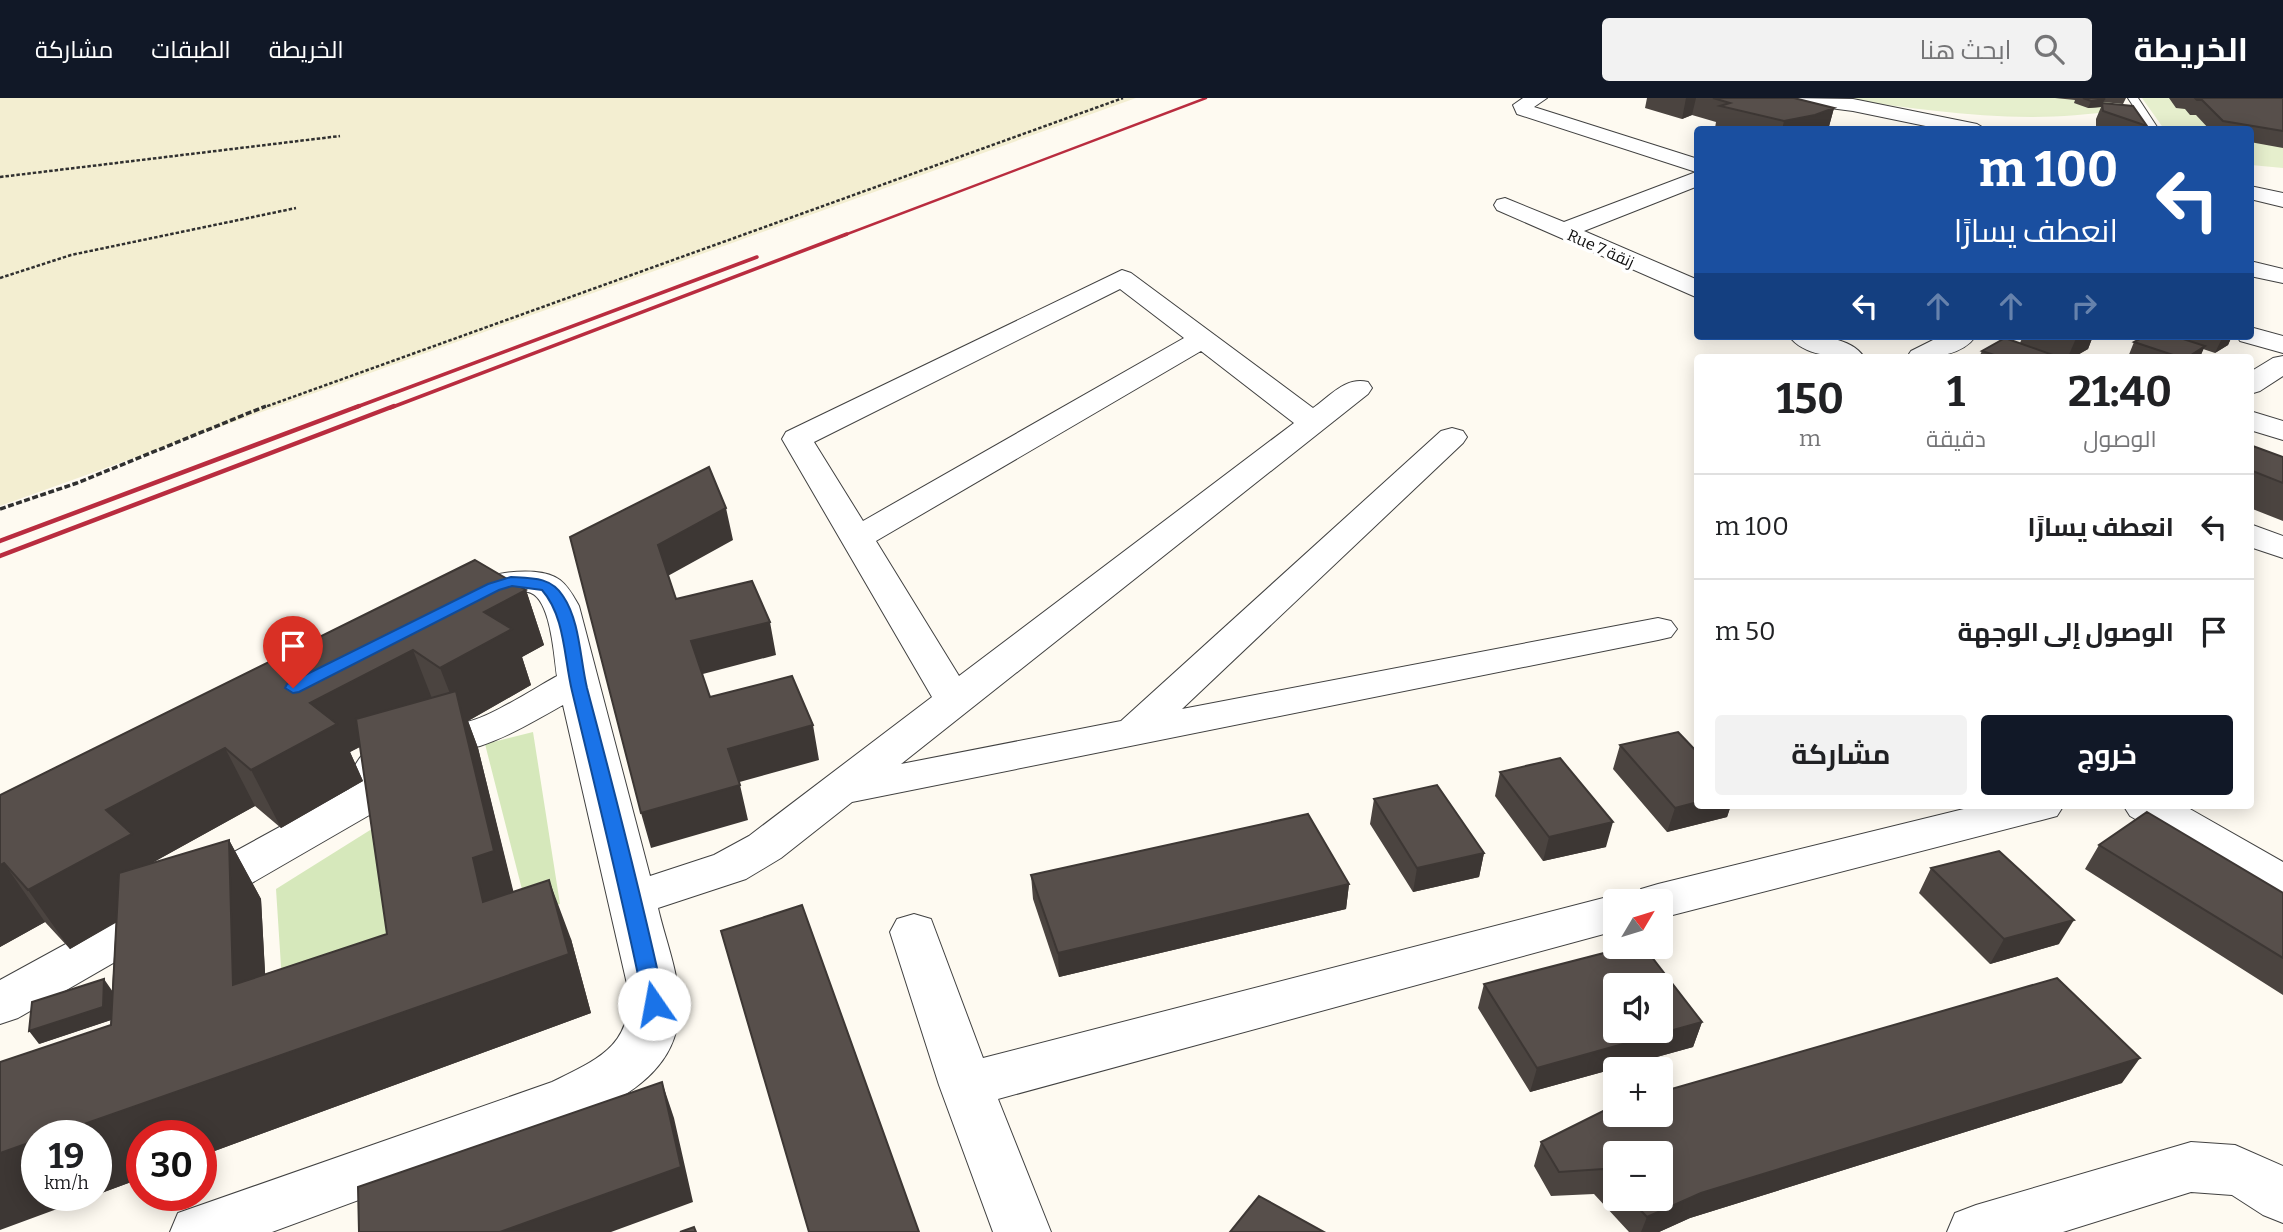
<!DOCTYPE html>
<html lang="ar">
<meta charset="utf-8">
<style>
:root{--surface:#fff;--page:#f2f2f2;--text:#202124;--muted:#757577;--line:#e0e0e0;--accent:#111827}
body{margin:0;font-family:Bitter,Cairo,serif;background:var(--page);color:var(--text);direction:rtl;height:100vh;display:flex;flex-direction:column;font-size:26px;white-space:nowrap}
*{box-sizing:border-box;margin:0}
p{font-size:23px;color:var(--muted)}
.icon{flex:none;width:38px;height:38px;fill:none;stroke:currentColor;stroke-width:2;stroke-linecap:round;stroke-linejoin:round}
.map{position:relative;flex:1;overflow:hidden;direction:ltr}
.details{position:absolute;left:1694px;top:256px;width:560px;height:455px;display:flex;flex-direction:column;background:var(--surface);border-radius:7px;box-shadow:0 4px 18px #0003;direction:rtl}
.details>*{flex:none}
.hud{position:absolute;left:1694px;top:28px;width:560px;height:214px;border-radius:7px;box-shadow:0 4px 18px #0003;direction:rtl;background:#1a4fa0;color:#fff;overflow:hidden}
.needle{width:46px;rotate:52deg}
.buttons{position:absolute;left:1603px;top:791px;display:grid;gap:14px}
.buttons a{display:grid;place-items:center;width:70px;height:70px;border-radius:7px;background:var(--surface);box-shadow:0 4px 18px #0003;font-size:35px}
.speed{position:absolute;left:21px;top:1022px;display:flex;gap:14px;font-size:35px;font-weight:700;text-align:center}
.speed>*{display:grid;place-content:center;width:91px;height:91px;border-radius:50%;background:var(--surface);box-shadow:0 4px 18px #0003;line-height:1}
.speed small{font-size:18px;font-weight:400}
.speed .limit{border:10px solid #d22;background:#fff;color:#111}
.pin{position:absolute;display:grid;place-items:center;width:60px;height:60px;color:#fff;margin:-72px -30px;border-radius:50% 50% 50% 0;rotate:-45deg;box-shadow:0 0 7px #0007}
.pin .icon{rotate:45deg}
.me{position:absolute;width:77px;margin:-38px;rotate:348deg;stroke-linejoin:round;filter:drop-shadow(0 0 5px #0008)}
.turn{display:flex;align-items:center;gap:24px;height:147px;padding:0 21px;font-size:32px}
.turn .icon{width:91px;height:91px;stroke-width:2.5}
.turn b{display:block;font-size:49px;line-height:60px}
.lanes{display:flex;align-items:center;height:66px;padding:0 21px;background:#0003;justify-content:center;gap:35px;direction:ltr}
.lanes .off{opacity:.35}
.eta{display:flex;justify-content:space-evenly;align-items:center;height:119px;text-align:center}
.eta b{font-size:42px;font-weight:700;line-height:49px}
.action{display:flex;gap:14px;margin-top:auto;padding:14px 21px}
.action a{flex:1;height:80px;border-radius:7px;background:var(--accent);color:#fff;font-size:28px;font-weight:700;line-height:80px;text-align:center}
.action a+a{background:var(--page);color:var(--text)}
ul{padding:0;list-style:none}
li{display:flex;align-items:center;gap:21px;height:105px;padding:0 21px;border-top:2px solid var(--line)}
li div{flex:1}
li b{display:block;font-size:26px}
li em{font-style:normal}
header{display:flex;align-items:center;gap:42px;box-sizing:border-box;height:98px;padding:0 35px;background:var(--accent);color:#fff}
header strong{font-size:33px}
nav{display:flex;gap:38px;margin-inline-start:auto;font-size:24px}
.search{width:490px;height:63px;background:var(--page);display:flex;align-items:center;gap:18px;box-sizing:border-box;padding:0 24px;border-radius:7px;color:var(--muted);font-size:26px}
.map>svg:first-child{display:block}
.farmland{fill:#f3eed1}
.green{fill:#d6e8bb}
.pitch{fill:#e6efcd}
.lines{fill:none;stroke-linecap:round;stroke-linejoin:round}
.service-casing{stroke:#414141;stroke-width:2}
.minor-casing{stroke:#414141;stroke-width:2}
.path-far1{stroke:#303030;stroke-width:2.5;stroke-dasharray:3.5 2;stroke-linecap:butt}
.path{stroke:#303030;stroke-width:3.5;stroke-dasharray:6 2.5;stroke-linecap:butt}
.service{fill:#fff;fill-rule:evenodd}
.minor{fill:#fff;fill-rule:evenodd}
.rail-far2{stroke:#b92c3f;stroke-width:2.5}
.rail-far1{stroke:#b92c3f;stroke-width:3.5}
.rail{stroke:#b92c3f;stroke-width:4.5}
.wall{fill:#4b4440;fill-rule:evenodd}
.shaded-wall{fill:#3d3734}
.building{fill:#574f4b;stroke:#3d3734;stroke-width:2;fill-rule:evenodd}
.route{fill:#1a73e8;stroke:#114b97;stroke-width:2}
.labels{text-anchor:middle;stroke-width:7;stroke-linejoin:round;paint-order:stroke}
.far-street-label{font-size:16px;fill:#0e0e0e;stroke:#fff}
</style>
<header>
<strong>الخريطة</strong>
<div class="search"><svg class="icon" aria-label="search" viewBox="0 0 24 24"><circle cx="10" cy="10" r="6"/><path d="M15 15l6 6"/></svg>ابحث هنا</div>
<nav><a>الخريطة</a><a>الطبقات</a><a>مشاركة</a></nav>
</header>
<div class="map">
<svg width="2283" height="1134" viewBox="0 0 2283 1134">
<rect width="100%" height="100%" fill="#fefaf1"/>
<path class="farmland" d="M0 0H1136L0 408Z"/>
<path class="green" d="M533 634 560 806 528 815 485 646Z
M375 729 399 890 285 930 276 791Z"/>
<path class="pitch" d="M1839 0H2119L2123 6 2113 5 2117 12C2027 28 1929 13 1839 0Z
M2142 0H2283V70L2251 67 2250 32 2164 31Z"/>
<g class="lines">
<g class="service-casing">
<path id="service" d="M2128 0H2138L2159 32H2149Z"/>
</g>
<g class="minor-casing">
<path id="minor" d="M1523 0H1547L1534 9 1698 61V88L1584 133 1698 182V200L1497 112 1494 107 1497 102 1505 100 1564 124 1696 74 1517 16 1513 7Z
M1790 0 1853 1 1977 26 1987 32H1945L1853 13 1799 6Z
M2250 88 2283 95V109L2250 101Z
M2250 163 2283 171V185L2250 178Z
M1122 172 1131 175 1313 310C1330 298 1346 278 1368 284L1372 290 1368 296 901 666 1121 623 1441 333 1452 330 1463 333 1467 339 1463 345 1182 611 1658 520 1671 523 1677 531 1671 539 1658 542 852 704 781 760 746 781 658 810C665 841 679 875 679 906 681 965 635 994 589 1017L272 1134H170L178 1115 552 984C599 961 636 946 627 886L563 607C536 622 510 638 480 648 467 652 460 648 448 648 434 647 409 659 398 669 387 678 393 695 385 708L18 920 0 926V882L349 691C349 647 406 624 444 621 451 621 459 625 466 624 489 620 535 590 557 578 554 559 551 498 528 494 516 491 502 499 491 504 476 510 467 515 450 511L445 503C462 478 535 463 560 482 569 489 574 499 579 508L650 778 714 757 749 738 932 599 782 341 786 334ZM1120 191 1184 240 863 423 814 344ZM1201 253 1294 325 959 578 876 443Z
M2250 229 2283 238V255L2240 243 2237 238H2250Z
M1789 238C1813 238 1849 237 1864 259 1840 259 1805 260 1789 238Z
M1941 238H1976C1960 260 1931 259 1907 259L1911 253Z
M2283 258V278L2260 293 2250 296V274L2273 260Z
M2250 313 2283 323V342L2250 332Z
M2250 426 2283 438V460L2250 449Z
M1980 707H2064L2057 718 2042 722 1661 820V803H1635L1641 791 1658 786Z
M2123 707H2183L2283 764V802L2267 797 2130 718Z
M1615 797 1632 803H1615V833L998 1001 1051 1134H993L939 987 890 834 897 821 914 816 931 821 983 960Z
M2191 1044 2235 1047 2283 1068V1125L2263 1117 2232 1097 2191 1094 2063 1134H1947L1955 1115 1976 1107Z"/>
</g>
<path class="path-far1" d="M0 79 340 38
M0 180 71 157 296 110
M262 310 1123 0"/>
<path class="path" d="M0 411 77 385 266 308"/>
<use href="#service" class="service"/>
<use href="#minor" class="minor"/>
<path class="rail-far2" d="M842 138 1206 0"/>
<path class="rail-far1" d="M354 310 757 159
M390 310 847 136"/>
<path class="rail" d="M0 443 359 308
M0 458 394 308"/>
</g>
<path class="wall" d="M1647 0H1794L1834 10 1828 32H1721L1715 30 1716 24 1692 17 1682 21 1645 10Z
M2055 0H2126L2123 6 2103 4V6L2147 28 2145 32H2105L2096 28V21L2101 9 2088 10 2074 5 2075 2Z
M2169 0H2283V50L2250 44V32H2210L2196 17H2190L2185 11 2176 10Z
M2023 238H2093L2088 251 2074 259H1979L1982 253 2020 245Z
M2145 238H2232L2228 247 2215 255 2203 251 2200 259H2128L2134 244Z
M2250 347 2283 359V423L2250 410Z
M526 492 544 547 522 559 531 587 468 623 478 650 513 794 571 841 591 915 201 1058V1038L142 1080 96 1097V1038L111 922 39 946 112 893 116 824 70 851 45 824 0 849V697ZM360 649 387 836 265 876 261 801 229 742 152 765 255 708 281 730 363 683 350 654Z
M1620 647 1698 707H1731L1727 719 1667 734 1613 671Z
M1500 674 1606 749 1543 763 1495 698Z
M1374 701 1484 755 1479 779 1413 794 1370 726Z
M2099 747 2283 795V897L2085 771Z
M1931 770 2059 846 1990 866 1919 795Z
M1031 777 1349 786 1346 811 1059 879 1033 801Z
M1484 886 1702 924 1693 949 1530 994 1478 910Z
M2122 985 1690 1120 1659 1134H1629L1594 1096 1551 1098 1534 1068 1541 1044ZM1615 1055 1661 1101H1615Z"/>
<path class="shaded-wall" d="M1686 0H1696L1692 17 1682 21Z
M2105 1 2101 9 2088 10 2091 3Z
M1834 10 1828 32H1782L1784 23Z
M2077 238H2093L2088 251 2074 259H2068Z
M2223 238H2232L2228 247 2215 255Z
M2205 248 2200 259H2188Z
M726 410 733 442 666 479 658 447Z
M526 492 544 547 522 559 531 587 468 623 478 650 518 812 483 804 473 760 462 626 440 570 484 514Z
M770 524 776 557 699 577 691 543Z
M413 552 435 608 350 654 363 683 281 730 251 672 310 605Z
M813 627 819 662 736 685 728 651Z
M225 650 255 708 150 766 168 795 70 851 28 792 106 712Z
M740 687 748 722 651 750 641 715Z
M1698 704V707H1731L1727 719 1667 734 1675 710Z
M1613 724 1606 749 1543 763 1549 739Z
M229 742 261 801 269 946 233 887Z
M1484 755 1479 779 1413 794 1417 770Z
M4 765 45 824 0 849V767Z
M549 782 571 841 591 915 201 1058V1038H142V1080L96 1097V1038H50Z
M1349 786 1346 811 1059 879 1058 855Z
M2074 822 2059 846 1990 866 2004 841Z
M104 881 113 894 111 922 39 946 29 933Z
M1702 924 1693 949 1530 994 1537 970Z
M2140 960 2122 985 1690 1120 1659 1134H1641L1647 1119 1701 1095Z
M662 984 674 1020 693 1104 611 1134H500Z
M37 1042V1097H95L0 1132V1055Z"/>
<path class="building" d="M1713 0H1794L1834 10 1815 17 1784 23 1720 8 1730 5Z
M2083 0H2102L2105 1 2091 3Z
M2195 0H2283V33L2223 23 2202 2H2197Z
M2102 5 2133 8 2147 28 2103 13Z
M2145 238H2174L2205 248 2188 259H2179L2134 244Z
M2005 240 2053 257 2048 259H2000L1982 253Z
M2250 347 2283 359V385L2250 372Z
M709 369 726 410 658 447 676 501 752 483 770 524 691 543 710 599 792 578 813 627 728 651 740 687 641 715 570 439Z
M475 462 526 492 484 514 512 531 440 570 413 552 310 605 337 626 251 672 225 650 106 712 132 736 28 792 4 765 0 767V697Z
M456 593 494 753 473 760 483 804 549 782 569 856 50 1038H37V1042L0 1055V964L111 927 119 775 229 742 233 887 387 836 356 621Z
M1678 634 1698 655V704L1675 710 1620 647Z
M1560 660 1613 724 1549 739 1500 674Z
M1437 687 1484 755 1417 770 1374 701Z
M2147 714 2283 795V860L2099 747Z
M1308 716 1349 786 1058 855 1031 777Z
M1999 753 2074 822 2004 841 1931 770Z
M802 807 919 1134H809L721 833Z
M1627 849H1644L1702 924 1537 970 1484 886ZM1615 887H1661V933H1615Z
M2057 880 2140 960 1701 1095 1647 1119 1630 1101H1661V1055H1615V1085L1603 1071 1559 1074 1541 1044 1615 1007V1017H1661V994Z
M104 881 103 909 29 933 32 904Z
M662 984 681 1069 500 1134H359L358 1089Z
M1259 1098 1324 1134H1230Z
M694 1129 696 1134H680Z"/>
<path class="route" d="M511 479C532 480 551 479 563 498 580 523 580 561 587 590 615 695 642 800 665 906L662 912 654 914 647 912 644 906C623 801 597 697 572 593 564 560 565 518 542 492L512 488 499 492 299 594 293 595 285 590 287 586 488 486Z"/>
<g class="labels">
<g class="far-street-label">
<text transform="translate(1601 150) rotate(24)" y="6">Rue 7 زنقة</text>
</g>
</g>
</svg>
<div class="buttons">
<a><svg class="needle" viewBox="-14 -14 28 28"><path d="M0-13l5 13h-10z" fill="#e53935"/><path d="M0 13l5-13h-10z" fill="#757577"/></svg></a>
<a><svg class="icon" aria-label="sound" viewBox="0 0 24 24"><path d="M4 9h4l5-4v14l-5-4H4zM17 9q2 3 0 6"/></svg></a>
<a>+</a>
<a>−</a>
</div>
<div class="speed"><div>19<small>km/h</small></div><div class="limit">30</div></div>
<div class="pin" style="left:293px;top:590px;background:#d93025"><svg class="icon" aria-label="arrive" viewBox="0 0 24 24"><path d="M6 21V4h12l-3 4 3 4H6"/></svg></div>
<svg class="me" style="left:654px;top:906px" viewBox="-20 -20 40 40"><circle r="19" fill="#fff"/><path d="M0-13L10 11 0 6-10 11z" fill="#1a73e8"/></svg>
<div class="hud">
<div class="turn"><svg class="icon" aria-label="left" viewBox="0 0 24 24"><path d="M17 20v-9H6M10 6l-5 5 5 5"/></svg><div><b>100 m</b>انعطف يسارًا</div></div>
<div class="lanes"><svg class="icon" aria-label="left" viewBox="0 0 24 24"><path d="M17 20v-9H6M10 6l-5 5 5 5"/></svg><svg class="icon off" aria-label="ahead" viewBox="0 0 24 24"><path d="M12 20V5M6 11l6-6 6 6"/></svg><svg class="icon off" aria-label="ahead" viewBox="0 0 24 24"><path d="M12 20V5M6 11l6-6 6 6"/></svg><svg class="icon off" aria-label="right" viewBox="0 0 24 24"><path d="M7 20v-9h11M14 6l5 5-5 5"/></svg></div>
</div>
<section class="details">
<div class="eta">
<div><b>21:40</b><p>الوصول</p></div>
<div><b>1</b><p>دقيقة</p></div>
<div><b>150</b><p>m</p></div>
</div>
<ul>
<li><svg class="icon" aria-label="left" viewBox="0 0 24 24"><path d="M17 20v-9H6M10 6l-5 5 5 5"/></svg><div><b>انعطف يسارًا</b></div><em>100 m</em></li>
<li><svg class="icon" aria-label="arrive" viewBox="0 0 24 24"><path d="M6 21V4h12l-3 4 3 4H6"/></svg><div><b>الوصول إلى الوجهة</b></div><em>50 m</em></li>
</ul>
<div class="action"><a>خروج</a><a>مشاركة</a></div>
</section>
</div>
